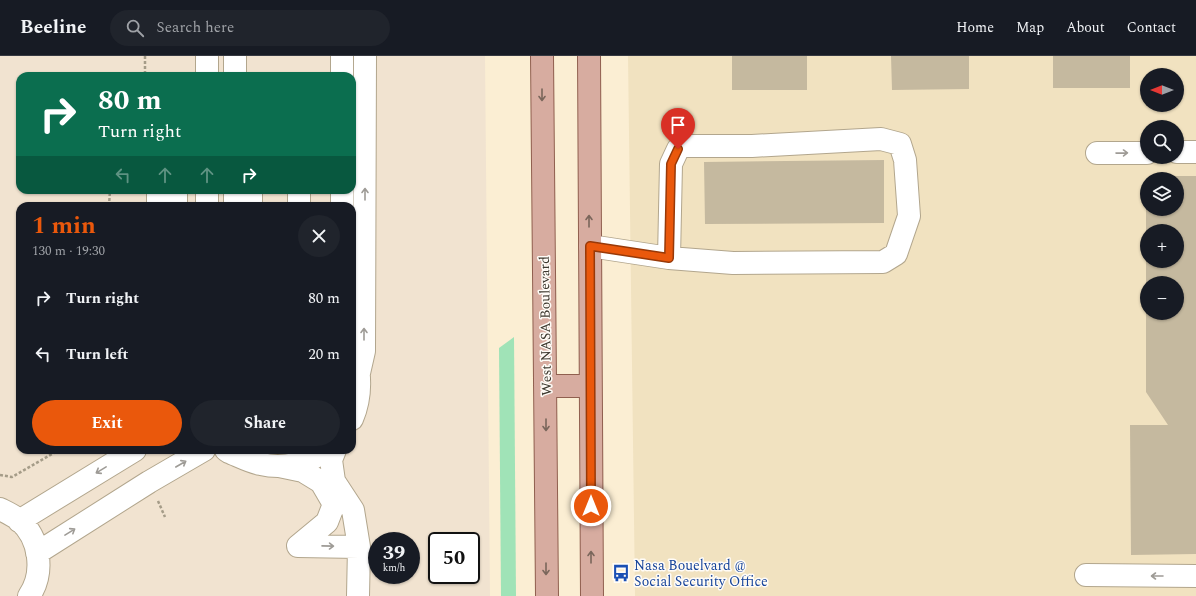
<!DOCTYPE html>
<meta charset="utf-8">
<style>
:root{--surface:#171b24;--page:#20242c;--text:#f1f3f6;--muted:#9ea1a6;--line:#363941;--accent:#ea580c}
body{margin:0;font-family:Spectral,serif;background:var(--page);color:var(--text);height:100vh;display:flex;flex-direction:column;font-size:15px;white-space:nowrap}
*{box-sizing:border-box;margin:0}
p{font-size:13px;color:var(--muted)}
.icon{flex:none;width:22px;height:22px;fill:none;stroke:currentColor;stroke-width:2;stroke-linecap:round;stroke-linejoin:round}
.map{position:relative;flex:1;overflow:hidden}
.panel{position:absolute;left:16px;top:146px;width:340px;height:252px;display:flex;flex-direction:column;background:var(--surface);border-radius:12px;box-shadow:0 1px 3px #0004}
.panel>*{flex:none}
.guide{position:absolute;left:16px;top:16px;width:340px;height:122px;border-radius:12px;box-shadow:0 1px 3px #0004;background:#0b6e4f;color:#fff;overflow:hidden}
.needle{width:26px;rotate:270deg}
.buttons{position:absolute;left:1140px;top:12px;display:grid;gap:8px}
.buttons a{display:grid;place-items:center;width:44px;height:44px;border-radius:50%;background:var(--surface);box-shadow:0 1px 3px #0004;font-size:20px}
.speed{position:absolute;left:368px;top:476px;display:flex;gap:8px;font-size:20px;font-weight:700;text-align:center}
.speed>*{display:grid;place-content:center;width:52px;height:52px;border-radius:50%;background:var(--surface);box-shadow:0 1px 3px #0004;line-height:1}
.speed small{font-size:10px;font-weight:400}
.speed .limit{border:2px solid #111;border-radius:6px;background:#fff;color:#111}
.pin{position:absolute;display:grid;place-items:center;width:34px;height:34px;color:#fff;margin:-41px -17px;border-radius:50% 50% 50% 0;rotate:-45deg;box-shadow:0 0 4px #0007}
.pin .icon{rotate:45deg}
.me{position:absolute;width:44px;margin:-22px;rotate:0deg;stroke-linejoin:round;filter:drop-shadow(0 0 3px #0008)}
.turn{display:flex;align-items:center;gap:14px;height:84px;padding:0 16px;font-size:18px}
.turn .icon{width:52px;height:52px;stroke-width:2.5}
.turn b{display:block;font-size:28px;line-height:34px}
.lanes{display:flex;align-items:center;height:38px;padding:0 16px;background:#0003;justify-content:center;gap:20px;direction:ltr}
.lanes .off{opacity:.35}
.round{display:grid;place-items:center;flex:none;width:42px;height:42px;border-radius:21px;background:var(--page)}
.overview{display:flex;align-items:center;justify-content:space-between;height:68px;padding:0 16px}
h1{font-size:24px;font-weight:700;line-height:30px;color:var(--accent)}
.primary-button{display:flex;gap:8px;margin-top:auto;padding:8px 16px}
.primary-button a{flex:1;height:46px;border-radius:24px;background:var(--accent);color:#fff;font-size:16px;font-weight:700;line-height:46px;text-align:center}
.primary-button a+a{background:var(--page);color:var(--text)}
ul{padding:0;list-style:none}
li{display:flex;align-items:center;gap:12px;height:56px;padding:0 16px}
li div{flex:1}
li b{display:block;font-size:15px}
li em{font-style:normal}
header{display:flex;align-items:center;gap:24px;box-sizing:border-box;height:56px;padding:0 20px;background:var(--surface);border-bottom:1px solid var(--line)}
header strong{font-size:19px}
nav{display:flex;gap:22px;margin-inline-start:auto;font-size:14px}
.search{width:280px;height:36px;background:var(--page);display:flex;align-items:center;gap:10px;box-sizing:border-box;padding:0 14px;border-radius:22px;color:var(--muted);font-size:15px}
.map>svg:first-child{display:block}
.built{fill:#f1e2c0;fill-rule:evenodd}
.industrial{fill:#f1e3d0;fill-rule:evenodd}
.green{fill:#a0e3b7}
.building{fill:#c5b99f;fill-rule:evenodd}
.lines{fill:none;stroke-linecap:round;stroke-linejoin:round}
.minor-casing{stroke:#b2a68d;stroke-width:24}
.major-casing{stroke:#905f4f;stroke-width:24}
.path{stroke:#a59c88;stroke-width:2.5;stroke-dasharray:3 2;stroke-linecap:butt}
.minor{stroke:#fff;stroke-width:22}
.major{stroke:#d7aca0;stroke-width:22}
.oneway{stroke:#7a665b}
.oneway2{stroke:#9e9b96}
.route-casing{stroke:#983908;stroke-width:10}
.route{stroke:#ea580c;stroke-width:7}
.labels{text-anchor:middle;stroke-width:3;stroke-linejoin:round;paint-order:stroke}
.street-label{font-size:14px;fill:#3c372d;stroke:#fffcf7}
.transit-label{font-size:14px;fill:#164399;stroke:#fffcf7;text-anchor:start}
</style>
<header>
<strong>Beeline</strong>
<div class="search"><svg class="icon" aria-label="search" viewBox="0 0 24 24"><circle cx="10" cy="10" r="6"/><path d="M15 15l6 6"/></svg>Search here</div>
<nav><a>Home</a><a>Map</a><a>About</a><a>Contact</a></nav>
</header>
<div class="map">
<svg width="1196" height="540" viewBox="0 0 1196 540">
<rect width="100%" height="100%" fill="#fbeed3"/>
<path class="built" d="M628 0H1196V540H635ZM1147 19H1177V49H1147ZM1147 71H1177V101H1147ZM1147 123H1177V153H1147ZM1147 175H1177V205H1147ZM1147 227H1177V257H1147Z"/>
<path class="industrial" d="M0 0H485L490 540H0ZM20 20H352V134H20ZM20 150H352V394H20ZM377 485H411V519H377ZM437 485H471V519H437Z"/>
<path class="green" d="M514 281 516 540H501L499 292Z"/>
<path class="building" d="M732 0H807V34H732Z
M891 0H969V33L892 34Z
M1053 0H1130V32H1053Z
M884 104V167L705 168 704 106Z
M1171 120H1196V498L1131 499 1130 369H1168L1146 336V145L1147 153H1177V123H1171ZM1147 175H1177V205H1147ZM1147 227H1177V257H1147Z"/>
<g class="lines">
<g class="minor-casing">
<path id="minor" d="M235 0V20
M342 0V20
M207 20V0
M1177 96H1196
M1097 97H1147
M176 134V150
M207 134V150
M342 134V150
M158 150V134
M235 150V134
M251 150V134
M299 150V134
M590 190 669 202 733 207 883 206 896 198 909 160 905 104 900 88 881 83 752 90H683L678 93 671 108 669 202
M359 317 364 295 365 0
M352 363C361 342 361 323 356 302
M226 394 229 396C239 400 250 406 261 408 282 413 309 408 326 394
M335 394 331 404 334 425 353 454 359 491 358 540
M279 410 303 415 321 426 335 450
M0 453C6 456 13 459 19 464 40 482 45 517 29 540
M19 465 135 394
M298 490 359 491
M298 490 327 466 334 448
M37 497 149 426 204 394
M1086 519 1196 520"/>
</g>
<g class="major-casing">
<path id="major" d="M542 0 547 540
M589 0 592 540
M545 330H590"/>
</g>
<path class="path" d="M145 0V20
M109 150 110 134
M0 419 12 421 59 394
M158 445 165 461"/>
<use href="#minor" class="minor"/>
<use href="#major" class="major"/>
</g>
<defs><path id="oneway-shaft" d="M-6 0H5M1.5-3L5.5 0L1.5 3" fill="none" stroke-width="1.6" stroke-linecap="round" stroke-linejoin="round"/></defs>
<g class="oneway">
<use href="#oneway-shaft" transform="translate(542 39) rotate(90)"/>
<use href="#oneway-shaft" transform="translate(589 165) rotate(-90)"/>
<use href="#oneway-shaft" transform="translate(546 369) rotate(90)"/>
<use href="#oneway-shaft" transform="translate(591 501) rotate(-90)"/>
<use href="#oneway-shaft" transform="translate(546 513) rotate(90)"/>
</g>
<g class="oneway2">
<use href="#oneway-shaft" transform="translate(1122 97) rotate(-1)"/>
<use href="#oneway-shaft" transform="translate(365 138) rotate(-90)"/>
<use href="#oneway-shaft" transform="translate(364 278) rotate(-90)"/>
<use href="#oneway-shaft" transform="translate(181 408) rotate(-30)"/>
<use href="#oneway-shaft" transform="translate(101 414) rotate(149)"/>
<use href="#oneway-shaft" transform="translate(70 476) rotate(-32)"/>
<use href="#oneway-shaft" transform="translate(328 490) rotate(1)"/>
<use href="#oneway-shaft" transform="translate(1157 520) rotate(-180)"/>
</g>
<g class="lines">
<g class="route-casing">
<path id="route" d="M591 450 590 190 669 202 671 108 678 93"/>
</g>
<use href="#route" class="route"/>
</g>
<defs>
<g id="bus-bare" transform="scale(1.38)"><path d="M-5-6H5V4H4V6H2V4H-2V6H-4V4H-5ZM-3.5-4V0h7V-4ZM-3.5 1.2v1.5H-2V1.2ZM2 1.2v1.5H3.5V1.2Z" fill="#1a4fb4" stroke="#fffcf7" stroke-width="2.5" paint-order="stroke"/></g>
</defs>
<g fill-rule="evenodd">
<use href="#bus-bare" x="621" y="517"/>
</g>
<g class="labels">
<g class="street-label">
<text transform="translate(545 270) rotate(-91)" y="5">West NASA Boulevard</text>
</g>
<g class="transit-label">
<text x="634" y="514">Nasa Bouelvard @<tspan x="634" dy="16">Social Security Office</tspan></text>
</g>
</g>
</svg>
<div class="buttons">
<a><svg class="needle" viewBox="-14 -14 28 28"><path d="M0-13l5 13h-10z" fill="#e53935"/><path d="M0 13l5-13h-10z" fill="#9ea1a6"/></svg></a>
<a><svg class="icon" aria-label="search" viewBox="0 0 24 24"><circle cx="10" cy="10" r="6"/><path d="M15 15l6 6"/></svg></a>
<a><svg class="icon" aria-label="layers" viewBox="0 0 24 24"><path d="M12 4l9 5-9 5-9-5zM3 14l9 5 9-5"/></svg></a>
<a>+</a>
<a>−</a>
</div>
<div class="speed"><div>39<small>km/h</small></div><div class="limit">50</div></div>
<div class="pin" style="left:678px;top:93px;background:#d93025"><svg class="icon" aria-label="arrive" viewBox="0 0 24 24"><path d="M6 21V4h12l-3 4 3 4H6"/></svg></div>
<svg class="me" style="left:591px;top:450px" viewBox="-20 -20 40 40"><circle r="17" fill="#ea580c" stroke="#fff" stroke-width="3"/><path d="M0-11L8 9 0 5-8 9z" fill="#fff"/></svg>
<div class="guide">
<div class="turn"><svg class="icon" aria-label="right" viewBox="0 0 24 24"><path d="M7 20v-9h11M14 6l5 5-5 5"/></svg><div><b>80 m</b>Turn right</div></div>
<div class="lanes"><svg class="icon off" aria-label="left" viewBox="0 0 24 24"><path d="M17 20v-9H6M10 6l-5 5 5 5"/></svg><svg class="icon off" aria-label="ahead" viewBox="0 0 24 24"><path d="M12 20V5M6 11l6-6 6 6"/></svg><svg class="icon off" aria-label="ahead" viewBox="0 0 24 24"><path d="M12 20V5M6 11l6-6 6 6"/></svg><svg class="icon" aria-label="right" viewBox="0 0 24 24"><path d="M7 20v-9h11M14 6l5 5-5 5"/></svg></div>
</div>
<section class="panel">
<div class="overview"><div><h1>1 min</h1><p>130 m · 19:30</p></div><a class="round"><svg class="icon" aria-label="close" viewBox="0 0 24 24"><path d="M6 6l12 12M18 6L6 18"/></svg></a></div>
<ul>
<li><svg class="icon" aria-label="right" viewBox="0 0 24 24"><path d="M7 20v-9h11M14 6l5 5-5 5"/></svg><div><b>Turn right</b></div><em>80 m</em></li>
<li><svg class="icon" aria-label="left" viewBox="0 0 24 24"><path d="M17 20v-9H6M10 6l-5 5 5 5"/></svg><div><b>Turn left</b></div><em>20 m</em></li>
</ul>
<div class="primary-button"><a>Exit</a><a>Share</a></div>
</section>
</div>
